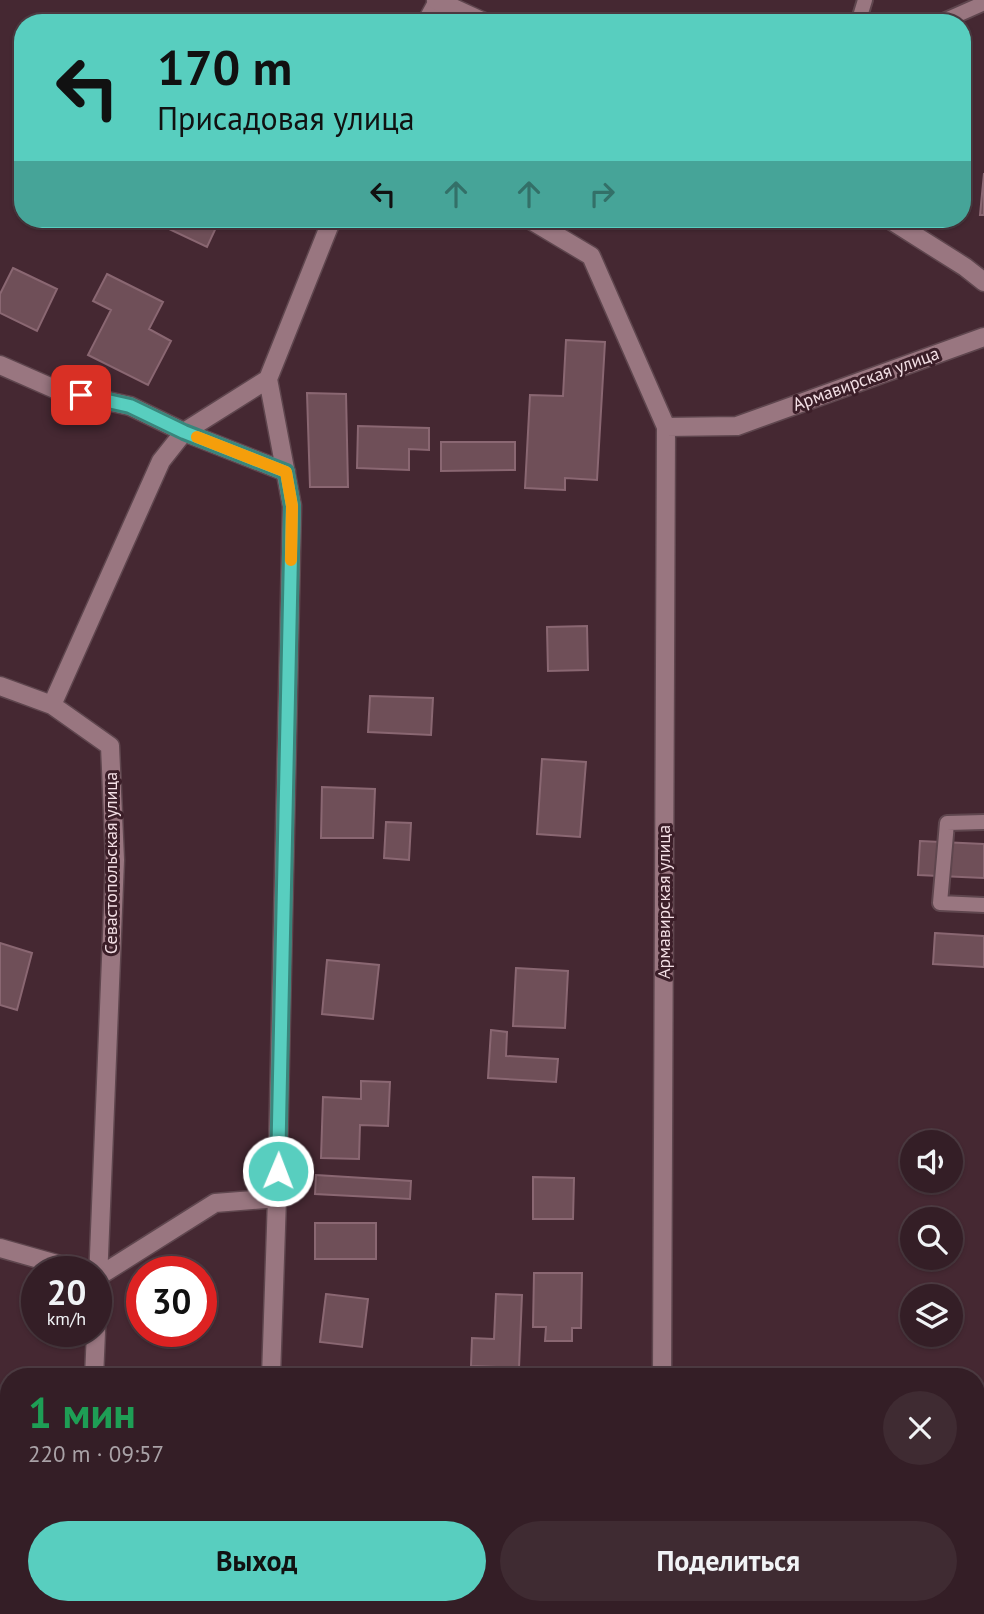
<!DOCTYPE html>
<html lang="ru">
<meta charset="utf-8">
<style>
:root{--surface:#341e26;--page:#3f2b32;--text:#f1f3f6;--muted:#a9a2a7;--line:#4e3c43;--accent:#58cebf}
body{margin:0;font-family:"PT Sans",sans-serif;background:var(--page);color:var(--text);height:100vh;display:flex;flex-direction:column;font-size:26px;white-space:nowrap}
*{box-sizing:border-box;margin:0}
p{font-size:23px;color:var(--muted)}
.icon{flex:none;width:38px;height:38px;fill:none;stroke:currentColor;stroke-width:2;stroke-linecap:round;stroke-linejoin:round}
.map{position:relative;flex:1;overflow:hidden}
.details{position:absolute;left:0px;top:1368px;width:985px;height:247px;display:flex;flex-direction:column;background:var(--surface);border-radius:28px 28px 0 0;box-shadow:0 2px 5px #0004,0 0 0 2px var(--line)}
.details>*{flex:none}
.top-card{position:absolute;left:14px;top:14px;width:957px;height:214px;border-radius:28px;box-shadow:0 2px 5px #0004,0 0 0 2px var(--line);background:#58cebf;color:#111;overflow:hidden}
.fabs{position:absolute;left:900px;top:1130px;display:grid;gap:14px}
.fabs a{display:grid;place-items:center;width:63px;height:63px;border-radius:50%;background:var(--surface);box-shadow:0 2px 5px #0004,0 0 0 2px var(--line);font-size:35px}
.speed{position:absolute;left:21px;top:1256px;display:flex;gap:14px;font-size:35px;font-weight:700;text-align:center}
.speed>*{display:grid;place-content:center;width:91px;height:91px;border-radius:50%;background:var(--surface);box-shadow:0 2px 5px #0004,0 0 0 2px var(--line);line-height:1}
.speed small{font-size:18px;font-weight:400}
.speed .limit{border:10px solid #d22;background:#fff;color:#111}
.pin{position:absolute;display:grid;place-items:center;width:60px;height:60px;color:#fff;margin:-30px;border-radius:14px;box-shadow:0 4px 10px #0006}
.me{position:absolute;width:77px;margin:-38px;rotate:1deg;stroke-linejoin:round;filter:drop-shadow(0 0 5px #0008)}
.turn{display:flex;align-items:center;gap:24px;height:147px;padding:0 28px;font-size:32px}
.turn .icon{width:91px;height:91px;stroke-width:2.5}
.turn b{display:block;font-size:49px;line-height:60px}
.lanes{display:flex;align-items:center;height:66px;padding:0 28px;background:#0003;justify-content:center;gap:35px;direction:ltr}
.lanes .off{opacity:.35}
.round{display:grid;place-items:center;flex:none;width:74px;height:74px;border-radius:37px;background:var(--page)}
.overview{display:flex;align-items:center;justify-content:space-between;height:119px;padding:0 28px}
h1{font-size:42px;font-weight:700;line-height:52px;color:#1e9e55}
.button{display:flex;gap:14px;margin-top:auto;padding:14px 28px}
.button a{flex:1;height:80px;border-radius:42px;background:var(--accent);color:#111;font-size:28px;font-weight:700;line-height:80px;text-align:center}
.button a+a{background:var(--page);color:var(--text)}
.map>svg:first-child{display:block}
.building{fill:#6f4f58;stroke:#8a6772;stroke-width:2}
.lines{fill:none;stroke-linecap:round;stroke-linejoin:round}
.lane-casing{stroke:#5f464e;stroke-width:18}
.street-casing{stroke:#5f464e;stroke-width:21}
.secondary-casing{stroke:#5f464e;stroke-width:21}
.lane{stroke:#997680;stroke-width:14}
.street{stroke:#997680;stroke-width:18}
.secondary{stroke:#997680;stroke-width:18}
.route-casing{stroke:#39867c;stroke-width:18}
.route{stroke:#58cebf;stroke-width:12}
.slow{stroke:#f59e0b;stroke-width:12}
.labels{text-anchor:middle;stroke-width:6;stroke-linejoin:round;paint-order:stroke}
.street-label{font-size:18px;fill:#f3dfe5;stroke:#3b1e28}
</style>
<div class="map">
<svg width="984" height="1614" viewBox="0 0 984 1614">
<rect width="100%" height="100%" fill="#452832"/>
<path class="building" d="M984 173V215H980Z
M148 219H220L207 247Z
M13 268 57 289 37 331 0 313V294Z
M107 274 163 302 149 329 171 341 148 385 88 355 111 310 93 301Z
M566 340 605 342 597 480 565 478V490L525 488 530 395 563 396Z
M307 393 346 394 348 487H310Z
M358 426 429 428V450L409 449V470L357 468Z
M441 442H515V470L441 471Z
M587 626 588 670 548 671 547 627Z
M370 696 433 698 431 735 368 732Z
M542 759 586 762 580 837 537 834Z
M322 787 375 789 373 838H321Z
M386 822 411 823 409 860 384 858Z
M920 841 984 844V878L918 875Z
M935 933 984 936V967L933 964Z
M0 943 32 953 17 1010 0 1005Z
M327 960 379 965 373 1019 322 1014Z
M516 968 568 971 565 1028 513 1026Z
M491 1030 507 1032 506 1056 558 1059 556 1082 488 1078Z
M361 1081 390 1082 388 1126 360 1125 359 1159 321 1158 323 1097 361 1099Z
M316 1175 411 1181 410 1199 315 1194Z
M533 1177 574 1178 573 1219H533Z
M315 1223H376V1259H315Z
M534 1273H582L581 1328H572V1341H545L546 1327H533Z
M326 1294 368 1299 362 1347 320 1342Z
M496 1294 522 1295 519 1368 471 1366 472 1338 494 1339Z
M535 1372 581 1375V1377H535Z
M0 1442 6 1444 0 1465Z
M347 1606H388L387 1610Z
M460 1606H583V1614H460Z"/>
<g class="lines">
<g class="lane-casing">
<path id="lane" d="M858 23 865 0
M939 23 984 3
M984 822 947 823 940 903 984 905"/>
</g>
<g class="street-casing">
<path id="street" d="M426 23 438 1
M529 219 591 256 666 427
M0 365 57 390 130 406 184 432 286 472
M0 686 52 705
M0 1248 85 1272
M96 1275 99 1276 215 1203 277 1198
M96 1330 115 860 110 746 52 705 161 461 184 432 268 379
M94 1377 96 1332
M271 1377 277 1198 292 506 268 379 332 219
M662 1377 666 427 737 426 984 337
M80 1614 81 1606
M263 1614V1606
M661 1614V1606"/>
</g>
<g class="secondary-casing">
<path id="secondary" d="M436 0 486 23
M889 219 965 267 984 282"/>
</g>
<use href="#lane" class="lane"/>
<use href="#street" class="street"/>
<use href="#secondary" class="secondary"/>
</g>
<g class="lines">
<g class="route-casing">
<path id="route" d="M81 395 130 406 184 432 286 472 292 506 278 1171"/>
</g>
<use href="#route" class="route"/>
<path class="slow" d="M197 437 286 472 292 506 291 560"/>
</g>
<g class="labels">
<g class="street-label">
<text transform="translate(866 379) rotate(-20)" y="6">Армавирская улица</text>
<text transform="translate(111 863) rotate(-90)" y="6">Севастопольская улица</text>
<text transform="translate(664 902) rotate(-90)" y="6">Армавирская улица</text>
</g>
</g>
</svg>
<div class="fabs">
<a><svg class="icon" aria-label="sound" viewBox="0 0 24 24"><path d="M4 9h4l5-4v14l-5-4H4zM17 9q2 3 0 6"/></svg></a>
<a><svg class="icon" aria-label="search" viewBox="0 0 24 24"><circle cx="10" cy="10" r="6"/><path d="M15 15l6 6"/></svg></a>
<a><svg class="icon" aria-label="layers" viewBox="0 0 24 24"><path d="M12 4l9 5-9 5-9-5zM3 14l9 5 9-5"/></svg></a>
</div>
<div class="speed"><div>20<small>km/h</small></div><div class="limit">30</div></div>
<div class="pin" style="left:81px;top:395px;background:#d93025"><svg class="icon" aria-label="arrive" viewBox="0 0 24 24"><path d="M6 21V4h12l-3 4 3 4H6"/></svg></div>
<svg class="me" style="left:278px;top:1171px" viewBox="-20 -20 40 40"><circle r="17" fill="#58cebf" stroke="#fff" stroke-width="3"/><path d="M0-11L8 9 0 5-8 9z" fill="#fff"/></svg>
<div class="top-card">
<div class="turn"><svg class="icon" aria-label="left" viewBox="0 0 24 24"><path d="M17 20v-9H6M10 6l-5 5 5 5"/></svg><div><b>170 m</b>Присадовая улица</div></div>
<div class="lanes"><svg class="icon" aria-label="left" viewBox="0 0 24 24"><path d="M17 20v-9H6M10 6l-5 5 5 5"/></svg><svg class="icon off" aria-label="ahead" viewBox="0 0 24 24"><path d="M12 20V5M6 11l6-6 6 6"/></svg><svg class="icon off" aria-label="ahead" viewBox="0 0 24 24"><path d="M12 20V5M6 11l6-6 6 6"/></svg><svg class="icon off" aria-label="right" viewBox="0 0 24 24"><path d="M7 20v-9h11M14 6l5 5-5 5"/></svg></div>
</div>
<section class="details">
<div class="overview"><div><h1>1 мин</h1><p>220 m · 09:57</p></div><a class="round"><svg class="icon" aria-label="close" viewBox="0 0 24 24"><path d="M6 6l12 12M18 6L6 18"/></svg></a></div>
<div class="button"><a>Выход</a><a>Поделиться</a></div>
</section>
</div>
